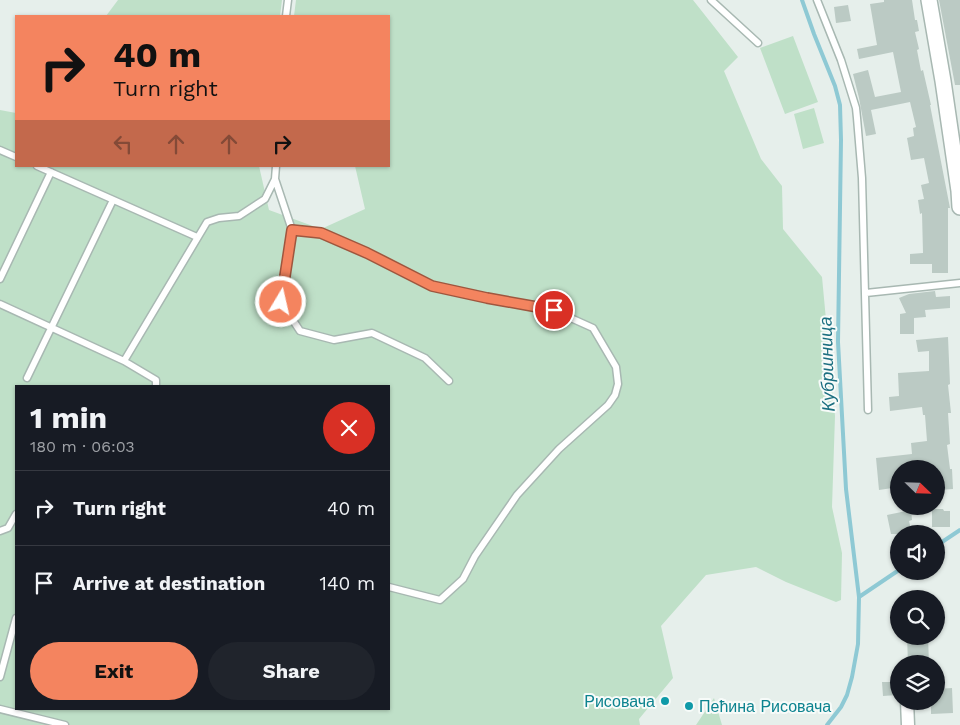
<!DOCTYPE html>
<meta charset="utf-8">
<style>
:root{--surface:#171b24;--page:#20242c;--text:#f1f3f6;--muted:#9ea1a6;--line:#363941;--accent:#f4845f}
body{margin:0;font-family:"Work Sans",sans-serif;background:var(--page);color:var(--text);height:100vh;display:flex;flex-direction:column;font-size:19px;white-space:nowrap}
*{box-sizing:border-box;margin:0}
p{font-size:16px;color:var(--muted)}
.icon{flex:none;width:28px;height:28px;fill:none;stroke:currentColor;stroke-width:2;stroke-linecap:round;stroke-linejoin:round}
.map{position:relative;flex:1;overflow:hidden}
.details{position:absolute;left:15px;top:385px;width:375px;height:325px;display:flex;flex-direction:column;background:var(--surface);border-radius:0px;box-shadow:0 1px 4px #0004}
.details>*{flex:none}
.top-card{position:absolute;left:15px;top:15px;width:375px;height:152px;border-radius:0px;box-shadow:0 1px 4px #0004;background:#f4845f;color:#111;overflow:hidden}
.needle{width:32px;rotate:113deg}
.fabs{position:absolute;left:890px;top:460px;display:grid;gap:10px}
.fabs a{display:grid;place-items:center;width:55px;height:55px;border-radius:50%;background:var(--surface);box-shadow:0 1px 4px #0004;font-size:25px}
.pin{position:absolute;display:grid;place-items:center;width:42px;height:42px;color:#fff;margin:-21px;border:2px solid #fff;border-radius:50%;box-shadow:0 1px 5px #0007}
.me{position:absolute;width:55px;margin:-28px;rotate:9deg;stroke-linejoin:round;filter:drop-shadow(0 0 4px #0008)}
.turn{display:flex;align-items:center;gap:18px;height:105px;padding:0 15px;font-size:22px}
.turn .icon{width:65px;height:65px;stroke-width:2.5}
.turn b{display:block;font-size:35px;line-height:42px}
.lanes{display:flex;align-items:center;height:48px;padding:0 15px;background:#0003;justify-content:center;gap:25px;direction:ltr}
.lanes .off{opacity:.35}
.round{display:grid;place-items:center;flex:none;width:52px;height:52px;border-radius:26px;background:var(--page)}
.headline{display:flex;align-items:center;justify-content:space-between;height:85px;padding:0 15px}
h1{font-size:30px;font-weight:700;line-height:38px}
.cta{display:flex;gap:10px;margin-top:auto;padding:10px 15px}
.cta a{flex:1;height:58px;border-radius:30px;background:var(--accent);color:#111;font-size:20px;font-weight:700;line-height:58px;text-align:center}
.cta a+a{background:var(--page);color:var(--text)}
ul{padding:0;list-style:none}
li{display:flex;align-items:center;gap:15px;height:75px;padding:0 15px;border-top:1px solid var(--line)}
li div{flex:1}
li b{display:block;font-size:19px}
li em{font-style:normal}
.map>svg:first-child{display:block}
.green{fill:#bfe0c8;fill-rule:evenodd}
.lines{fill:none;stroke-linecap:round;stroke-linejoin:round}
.stream{stroke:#8ec9d4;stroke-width:4}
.building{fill:#bbcac4}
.service-casing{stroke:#a8b8b2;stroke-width:9}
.minor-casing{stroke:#a8b8b2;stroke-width:15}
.tertiary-casing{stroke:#a8b8b2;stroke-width:18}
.service{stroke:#fff;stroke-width:6}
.minor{stroke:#fff;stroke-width:12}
.tertiary{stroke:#fff;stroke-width:15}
.route-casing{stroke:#9f563e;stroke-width:12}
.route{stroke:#f4845f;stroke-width:9}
.culture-dot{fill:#0f9aa8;stroke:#f7fbf9;stroke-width:2}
.labels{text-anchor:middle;stroke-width:4;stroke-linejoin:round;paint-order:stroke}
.culture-label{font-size:16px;fill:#0d838f;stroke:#f7fbf9;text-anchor:end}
.water-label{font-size:18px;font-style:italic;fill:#1c6f80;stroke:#f7fbf9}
</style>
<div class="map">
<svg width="960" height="725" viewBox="0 0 960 725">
<rect width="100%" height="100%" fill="#e6efeb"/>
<path class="green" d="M118 0H282L280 16H106Z
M296 0H693L738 57 724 71 761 159 782 186 783 229 822 277 835 416 832 507 842 553 841 600 836 602 786 582 756 567 706 575 661 626 673 678 639 719 640 725H0V110L16 113V166H259L269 210 321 229 365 209 355 166H389V16H294ZM16 386H389V709H16Z
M793 36 818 102 785 114 760 48Z
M814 108 824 143 803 149 794 114Z
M714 698 722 725H696Z"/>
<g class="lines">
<path class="stream" d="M802 0 814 34 835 86 840 105 841 140 838 342 846 489 859 597 858 644 852 677 847 695 841 707 827 725
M936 546 960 530
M859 597 899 570"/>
</g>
<path class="building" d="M884 0H912L915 20H917L919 31 915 32 919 49 917 50 921 71 923 70 931 105H930L950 208H948V273H932V264H910V254L923 253 922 213 920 214 918 200 924 199 921 185 929 183 924 158 911 160 907 138 914 136 913 128 916 127 910 102 871 110 876 134 866 136 859 98 853 74 868 70 875 97 901 92 893 52 859 59 857 49 877 45 870 4 884 2Z
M939 0H960V85H955Z
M848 5 851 21 836 23 834 7Z
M935 291 936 297 950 296V308L925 310 926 317 914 318V334H900V314L906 313 899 298 909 294Z
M948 337 950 384 948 385 951 413H948L950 444 947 445 950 469H952L953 489 939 490 937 467 918 469H899V487L879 490 876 458 912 454 911 443 927 441 925 415H923L922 407 890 411 889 397 899 396 898 373 929 371V351L918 352 916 340Z
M932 509H943L944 511H950V527H932Z
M911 510 912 520 909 521 912 534H891L887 515Z
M907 636H928L929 664H908Z
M882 682H896L897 695 883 696Z
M952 688 953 713 931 714V701H936V689Z"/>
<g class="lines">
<g class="service-casing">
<path id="service" d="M711 0 758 43
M817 0 841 60 856 108 857 118 862 178 868 410
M286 16 288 0
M0 150 16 157
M37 166 197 237
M275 179 292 230 321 233 367 253 432 286 487 298 553 310 593 328 616 367 618 384 615 395 608 405 559 449 517 495 475 556 463 579 440 600 389 587
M292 230 281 302 300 331 334 340 372 333 425 358 449 381
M0 279 51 172
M866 293 960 283
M0 304 124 361 156 380V386
M124 361 207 222 219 218 239 216 265 199 275 179 276 166
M27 378 113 200
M0 531 8 528 16 514
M0 677 16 618
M0 709 65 725"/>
</g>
<g class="minor-casing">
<path id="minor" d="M907 701 908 725"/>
</g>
<g class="tertiary-casing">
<path id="tertiary" d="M929 0 943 81 959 191 960 207"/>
</g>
<use href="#service" class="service"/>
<use href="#minor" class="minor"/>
<use href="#tertiary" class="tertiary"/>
</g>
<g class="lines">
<g class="route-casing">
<path id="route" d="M281 302 292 230 321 233 367 253 432 286 487 298 554 310"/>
</g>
<use href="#route" class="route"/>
</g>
<g class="culture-dot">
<circle cx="665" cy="701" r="5"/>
<circle cx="689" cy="706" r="5"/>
</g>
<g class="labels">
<g class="culture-label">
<text x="655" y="707">Рисовача</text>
<text x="699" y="712" text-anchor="start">Пећина Рисовача</text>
</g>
<g class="water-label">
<text transform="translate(827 364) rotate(-92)" y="6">Кубршница</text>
</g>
</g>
</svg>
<div class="fabs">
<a><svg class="needle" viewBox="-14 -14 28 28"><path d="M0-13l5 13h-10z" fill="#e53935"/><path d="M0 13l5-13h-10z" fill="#9ea1a6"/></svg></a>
<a><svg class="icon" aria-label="sound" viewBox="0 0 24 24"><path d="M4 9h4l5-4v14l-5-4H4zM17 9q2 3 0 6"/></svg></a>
<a><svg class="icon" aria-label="search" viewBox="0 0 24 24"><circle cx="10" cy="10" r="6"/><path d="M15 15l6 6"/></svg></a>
<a><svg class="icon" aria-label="layers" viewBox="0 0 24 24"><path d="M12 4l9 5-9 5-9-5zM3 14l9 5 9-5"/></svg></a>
</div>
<div class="pin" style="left:554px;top:310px;background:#d93025"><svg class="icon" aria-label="arrive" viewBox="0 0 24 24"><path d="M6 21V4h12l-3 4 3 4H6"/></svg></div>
<svg class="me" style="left:281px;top:302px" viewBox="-20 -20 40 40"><circle r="17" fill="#f4845f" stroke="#fff" stroke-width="3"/><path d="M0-11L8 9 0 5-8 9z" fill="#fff"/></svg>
<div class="top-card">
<div class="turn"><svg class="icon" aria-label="right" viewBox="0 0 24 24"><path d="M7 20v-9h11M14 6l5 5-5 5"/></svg><div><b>40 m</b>Turn right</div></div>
<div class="lanes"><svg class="icon off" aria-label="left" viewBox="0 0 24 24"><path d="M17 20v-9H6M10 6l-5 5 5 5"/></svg><svg class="icon off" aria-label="ahead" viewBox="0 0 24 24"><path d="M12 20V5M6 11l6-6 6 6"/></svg><svg class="icon off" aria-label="ahead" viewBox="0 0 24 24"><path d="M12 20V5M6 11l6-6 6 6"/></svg><svg class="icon" aria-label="right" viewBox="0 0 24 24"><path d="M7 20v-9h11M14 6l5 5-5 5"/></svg></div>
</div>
<section class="details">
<div class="headline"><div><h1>1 min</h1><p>180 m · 06:03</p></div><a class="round" style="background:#d93025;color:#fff"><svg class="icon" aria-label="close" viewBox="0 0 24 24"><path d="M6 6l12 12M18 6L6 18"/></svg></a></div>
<ul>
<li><svg class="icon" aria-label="right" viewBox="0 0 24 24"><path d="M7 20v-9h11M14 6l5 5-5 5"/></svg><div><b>Turn right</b></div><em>40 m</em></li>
<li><svg class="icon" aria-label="arrive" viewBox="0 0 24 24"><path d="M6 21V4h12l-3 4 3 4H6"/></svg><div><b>Arrive at destination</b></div><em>140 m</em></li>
</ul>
<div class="cta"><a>Exit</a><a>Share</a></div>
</section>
</div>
